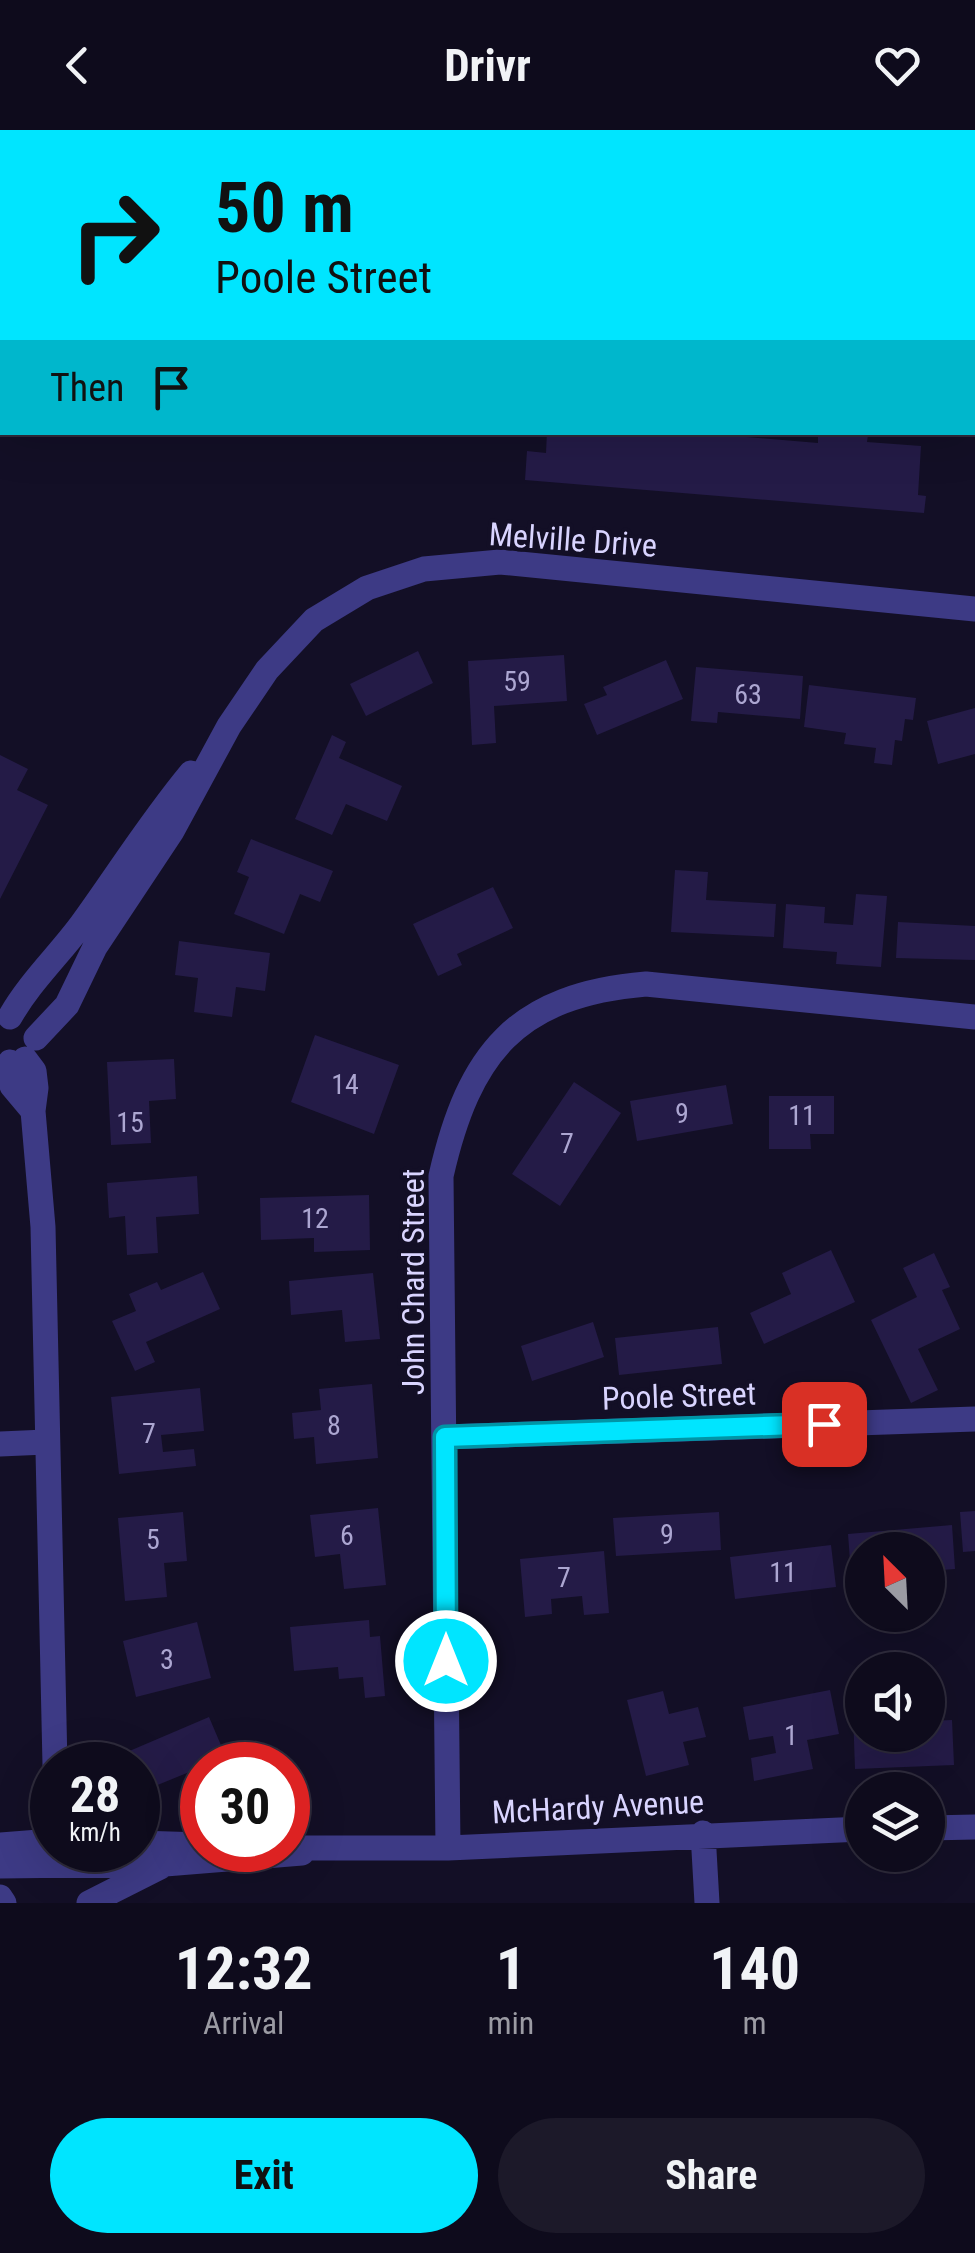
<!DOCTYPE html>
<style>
:root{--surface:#0e0b1c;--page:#1c1929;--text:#f1f3f6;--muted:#9b9ba3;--line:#2e2b3b;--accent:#00e5ff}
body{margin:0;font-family:"Roboto Condensed",sans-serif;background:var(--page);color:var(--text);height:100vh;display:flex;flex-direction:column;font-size:38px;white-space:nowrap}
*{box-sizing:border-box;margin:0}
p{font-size:32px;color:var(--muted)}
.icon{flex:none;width:55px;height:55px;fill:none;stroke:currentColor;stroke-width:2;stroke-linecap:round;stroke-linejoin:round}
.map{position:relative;height:1773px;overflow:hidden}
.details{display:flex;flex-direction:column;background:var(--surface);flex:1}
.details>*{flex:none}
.guide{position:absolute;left:0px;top:0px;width:975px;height:305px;box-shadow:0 10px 40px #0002,0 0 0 2px var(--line);background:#00e5ff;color:#111;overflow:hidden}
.needle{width:65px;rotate:336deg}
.buttons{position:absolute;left:845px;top:1402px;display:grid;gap:20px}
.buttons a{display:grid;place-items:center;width:100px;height:100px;border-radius:50%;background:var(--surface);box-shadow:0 10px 40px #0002,0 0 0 2px var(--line);font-size:50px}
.speed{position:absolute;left:30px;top:1612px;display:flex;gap:20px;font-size:50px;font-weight:700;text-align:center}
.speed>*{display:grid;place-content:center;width:130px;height:130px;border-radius:50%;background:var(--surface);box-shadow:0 10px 40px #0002,0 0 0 2px var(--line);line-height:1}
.speed small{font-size:25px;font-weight:400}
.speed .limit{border:15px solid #d22;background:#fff;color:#111}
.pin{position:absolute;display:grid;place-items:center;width:85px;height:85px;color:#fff;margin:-42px;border-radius:20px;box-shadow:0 5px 15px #0006}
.me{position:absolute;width:110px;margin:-55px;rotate:0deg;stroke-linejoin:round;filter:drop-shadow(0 0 8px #0008)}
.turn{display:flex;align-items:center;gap:35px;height:210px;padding:0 50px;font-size:45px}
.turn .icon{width:130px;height:130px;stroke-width:2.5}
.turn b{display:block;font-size:70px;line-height:85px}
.then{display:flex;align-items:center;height:95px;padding:0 50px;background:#0003;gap:20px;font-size:38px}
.eta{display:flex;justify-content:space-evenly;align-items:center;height:170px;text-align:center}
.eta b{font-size:60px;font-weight:700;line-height:70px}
.button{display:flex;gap:20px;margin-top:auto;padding:20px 50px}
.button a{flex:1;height:115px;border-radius:60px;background:var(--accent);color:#111;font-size:40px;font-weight:700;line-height:115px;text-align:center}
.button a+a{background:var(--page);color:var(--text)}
header{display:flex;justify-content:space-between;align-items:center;height:130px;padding:0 50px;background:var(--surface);font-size:45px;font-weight:700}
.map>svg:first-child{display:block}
.green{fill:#12302f}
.building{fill:#241b47}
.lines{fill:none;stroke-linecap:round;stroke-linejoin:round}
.minor{stroke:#3d3a85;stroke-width:25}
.route-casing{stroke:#0095a6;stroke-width:25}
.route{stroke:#00e5ff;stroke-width:18}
.labels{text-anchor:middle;stroke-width:8;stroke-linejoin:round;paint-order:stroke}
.number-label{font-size:28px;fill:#aca6d1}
.street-label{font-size:32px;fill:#d9d4ff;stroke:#130f26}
</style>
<header><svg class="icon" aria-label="back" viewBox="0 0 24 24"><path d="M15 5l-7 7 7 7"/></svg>Drivr<svg class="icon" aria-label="heart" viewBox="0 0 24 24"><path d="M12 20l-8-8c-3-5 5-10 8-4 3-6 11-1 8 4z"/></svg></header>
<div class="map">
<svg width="975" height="1773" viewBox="0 0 975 1773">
<rect width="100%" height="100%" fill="#130f26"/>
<path class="green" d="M268 0H486L267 2Z"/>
<path class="building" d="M547 302H689L818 313V302L868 305 867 312 921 316 918 365 926 366 924 383 525 350 527 321 546 323Z
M418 521 433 553 366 586 350 554Z
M564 525 567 571 494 576 496 613 472 615 468 531Z
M666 530 683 569 597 605 584 574 607 565 603 557Z
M696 537 803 546 800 589 718 582 717 593 691 591Z
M809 555 916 568 913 590 905 589 902 611 895 610 892 635 874 633 876 618 844 614 846 603 804 597Z
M975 578V624L938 634 927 591Z
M332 605 346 612 339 628 402 656 387 691 346 674 332 705 295 689Z
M0 625 28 639 17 660 48 675 0 769Z
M251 709 333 741 320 772 300 764 284 804 234 784 249 747 237 742Z
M675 740 708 742 706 770 776 774 774 807 671 802Z
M493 757 513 798 457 824 462 835 438 846 413 794Z
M856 764 887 766 881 837 836 834 837 822 783 818 786 774 825 777 824 793 853 795Z
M898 792 975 796V830L896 828Z
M179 811 270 823 265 861 236 857 232 887 194 882 198 848 175 845Z
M315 905 399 935 374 1004 291 972Z
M174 929 176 969 149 971 151 1013 111 1015 107 932Z
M574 952 621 983 560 1076 512 1044Z
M726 955 733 994 637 1011 630 971Z
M769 966H834V1004H810L811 1019H769Z
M197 1046 199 1084 156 1087 158 1123 127 1125 125 1086 109 1088 107 1053Z
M369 1065 370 1120 314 1122V1108L261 1110 260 1068Z
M831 1120 855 1172 764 1214 750 1183 791 1164 782 1143Z
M934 1123 950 1157 942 1160 960 1199 918 1219 938 1260 911 1273 871 1190 917 1167 903 1138Z
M203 1142 220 1179 146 1212 155 1232 135 1241 112 1191 136 1181 129 1164 157 1152 161 1160Z
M373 1143 380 1209 345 1212 342 1180 291 1185 289 1151Z
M593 1192 604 1227 532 1251 521 1216Z
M718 1197 722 1234 619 1245 615 1208Z
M372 1254 378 1328 316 1334 314 1307 294 1309 292 1283 321 1280 319 1259Z
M200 1258 204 1301 161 1305 163 1322 194 1319 196 1336 119 1344 111 1267Z
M378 1378 386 1455 344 1459 340 1424 315 1427 310 1385Z
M975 1381V1421L963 1422 960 1382Z
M183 1382 187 1431 164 1433 167 1467 125 1471 118 1388Z
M719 1382 721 1420 616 1426 613 1388Z
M952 1395 955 1439 928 1441V1420H862V1469L853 1470 848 1404Z
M831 1415 836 1457 735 1469 730 1427Z
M604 1421 609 1483 584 1485 582 1466 551 1469 552 1484 525 1487 520 1429Z
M369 1490 370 1507 380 1506 385 1566 365 1568 363 1547 339 1549 338 1537 294 1541 290 1497Z
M197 1492 211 1548 136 1567 123 1511Z
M852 1553H862V1605H928V1591L952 1590 954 1635 855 1639Z
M830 1560 839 1604 807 1610 813 1639 754 1651 751 1628 776 1623 773 1606 749 1610 743 1577Z
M663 1561 669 1584 698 1577 706 1607 683 1612 689 1635 646 1646 627 1570Z
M209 1587 226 1627 138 1663V1635H108L106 1631Z"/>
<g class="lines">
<path class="minor" d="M10 887C29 853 58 826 81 795 118 744 151 691 191 643
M36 908 67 875 95 817 172 701 229 596 267 540 314 490 367 458 424 439 500 432 975 479
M25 929 34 941 36 958 33 981 43 1097 55 1635
M10 932 12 956 33 981
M445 1307 975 1289
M0 1314 46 1312
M928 1698 975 1697
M703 1703 707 1773
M138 1713 202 1715
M0 1715 52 1711
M288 1718H448L862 1699
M448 1718 441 1046C469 923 516 865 646 854L975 887
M0 1736 165 1734 302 1723
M0 1767 4 1773
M89 1773 160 1737"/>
</g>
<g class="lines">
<g class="route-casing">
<path id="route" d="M446 1531 445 1307 824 1294"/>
</g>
<use href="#route" class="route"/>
</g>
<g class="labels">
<g class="number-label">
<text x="517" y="561">59</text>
<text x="748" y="574">63</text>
<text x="345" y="964">14</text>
<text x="682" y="993">9</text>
<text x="802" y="995">11</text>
<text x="130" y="1002">15</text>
<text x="567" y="1023">7</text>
<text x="315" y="1098">12</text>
<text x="334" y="1305">8</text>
<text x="149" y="1313">7</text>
<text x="667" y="1414">9</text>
<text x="347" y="1415">6</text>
<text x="153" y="1419">5</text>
<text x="783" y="1452">11</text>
<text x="564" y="1457">7</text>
<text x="167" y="1539">3</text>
<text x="791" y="1615">1</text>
</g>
<g class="street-label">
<text transform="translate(573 410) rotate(4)" y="11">Melville Drive</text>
<text transform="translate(413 1152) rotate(-90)" y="11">John Chard Street</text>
<text transform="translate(679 1266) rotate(-2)" y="11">Poole Street</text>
<text transform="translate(598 1677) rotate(-3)" y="11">McHardy Avenue</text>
</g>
</g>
</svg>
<div class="buttons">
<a><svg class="needle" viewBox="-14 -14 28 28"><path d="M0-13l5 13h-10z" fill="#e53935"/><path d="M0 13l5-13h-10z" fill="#9b9ba3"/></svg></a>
<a><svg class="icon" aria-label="sound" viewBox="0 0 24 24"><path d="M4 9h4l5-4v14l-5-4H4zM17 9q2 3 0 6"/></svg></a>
<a><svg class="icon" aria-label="layers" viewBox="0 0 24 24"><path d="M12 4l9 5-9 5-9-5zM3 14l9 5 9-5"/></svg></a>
</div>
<div class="speed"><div>28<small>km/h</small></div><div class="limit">30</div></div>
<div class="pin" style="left:824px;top:1294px;background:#d93025"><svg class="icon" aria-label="arrive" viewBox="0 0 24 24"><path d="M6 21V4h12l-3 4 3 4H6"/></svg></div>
<svg class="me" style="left:446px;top:1531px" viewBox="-20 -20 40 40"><circle r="17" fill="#00e5ff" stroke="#fff" stroke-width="3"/><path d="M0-11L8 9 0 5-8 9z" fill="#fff"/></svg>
<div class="guide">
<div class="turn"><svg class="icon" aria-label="right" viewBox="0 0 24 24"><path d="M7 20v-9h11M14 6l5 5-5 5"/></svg><div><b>50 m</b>Poole Street</div></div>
<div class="then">Then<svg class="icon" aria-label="arrive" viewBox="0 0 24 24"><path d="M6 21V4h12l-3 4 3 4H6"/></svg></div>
</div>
</div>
<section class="details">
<div class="eta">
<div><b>12:32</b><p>Arrival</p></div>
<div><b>1</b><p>min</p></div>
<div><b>140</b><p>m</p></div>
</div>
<div class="button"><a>Exit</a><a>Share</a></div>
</section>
